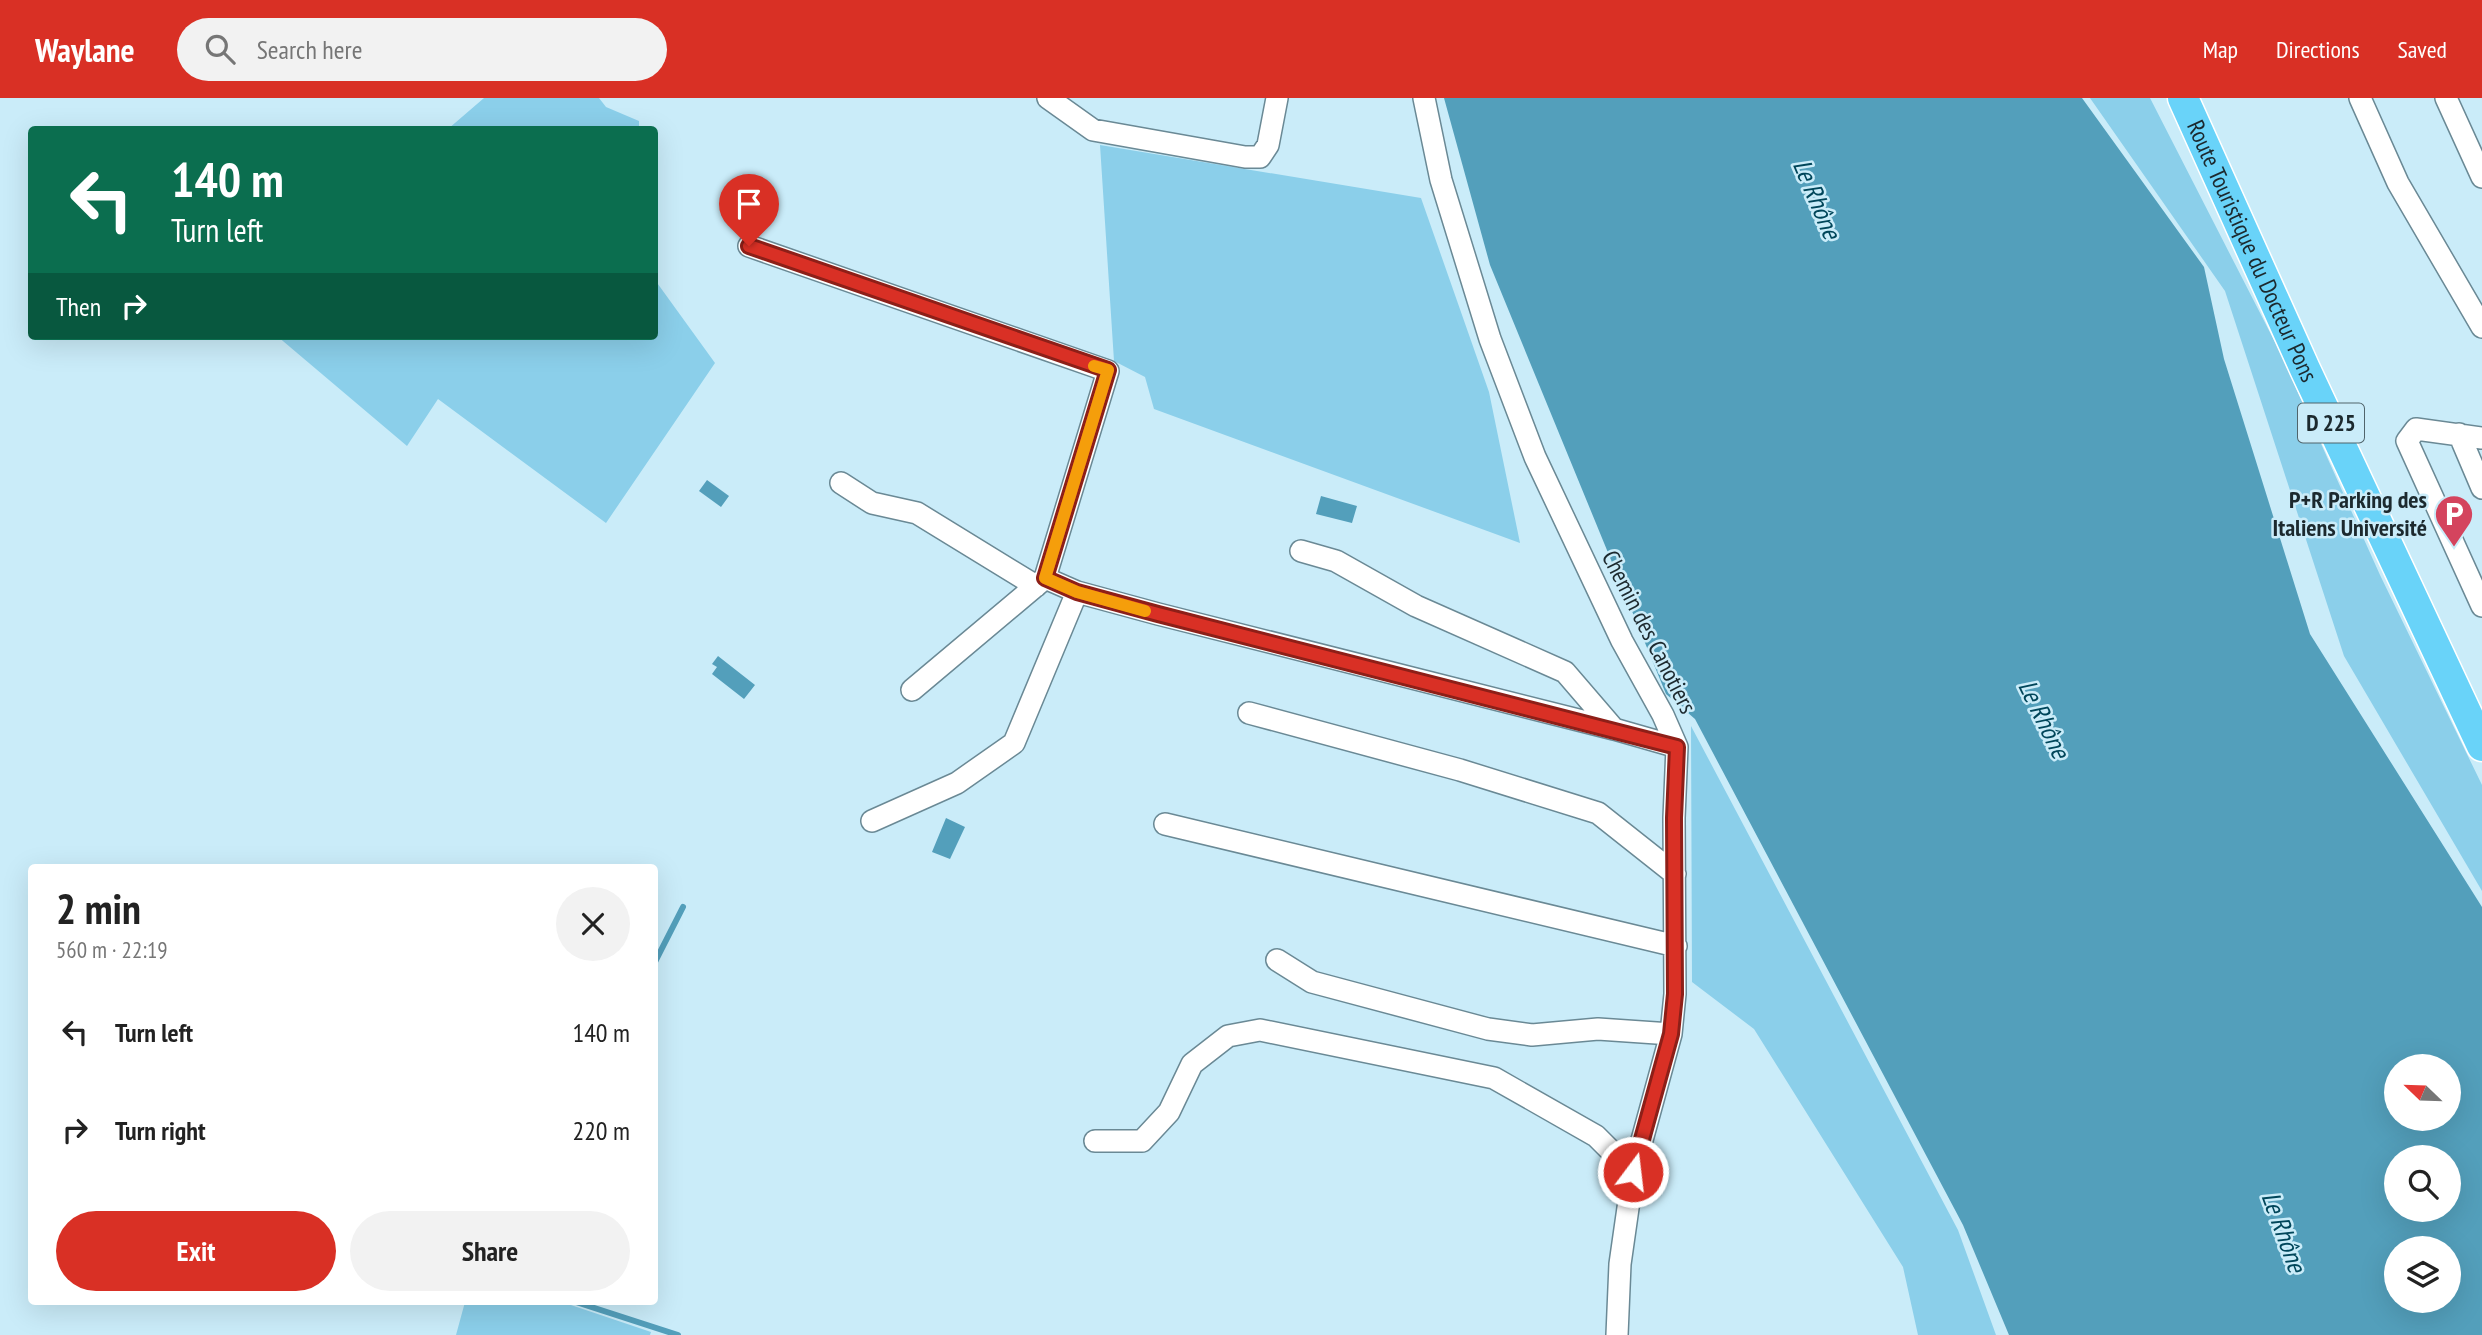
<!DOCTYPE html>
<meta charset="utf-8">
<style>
:root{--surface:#fff;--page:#f2f2f2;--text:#222;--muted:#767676;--accent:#d93025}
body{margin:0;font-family:"PT Sans Narrow",sans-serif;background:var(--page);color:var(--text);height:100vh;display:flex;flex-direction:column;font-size:26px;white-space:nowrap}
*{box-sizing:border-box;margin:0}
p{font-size:23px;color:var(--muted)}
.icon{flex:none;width:38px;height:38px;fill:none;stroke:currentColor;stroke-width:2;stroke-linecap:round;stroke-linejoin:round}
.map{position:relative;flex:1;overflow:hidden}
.sheet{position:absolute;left:28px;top:766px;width:630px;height:441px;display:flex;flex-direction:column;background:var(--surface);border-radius:7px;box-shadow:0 7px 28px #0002}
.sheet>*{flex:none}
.top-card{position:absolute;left:28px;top:28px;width:630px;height:214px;border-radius:7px;box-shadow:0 7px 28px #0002;background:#0b6e4f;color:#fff;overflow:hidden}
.needle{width:46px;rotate:293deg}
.controls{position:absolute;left:2384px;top:956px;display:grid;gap:14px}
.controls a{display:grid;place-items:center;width:77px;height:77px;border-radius:50%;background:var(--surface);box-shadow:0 7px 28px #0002;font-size:35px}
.pin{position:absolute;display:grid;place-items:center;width:60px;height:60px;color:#fff;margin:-72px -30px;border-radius:50% 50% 50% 0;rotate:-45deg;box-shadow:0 0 7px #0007}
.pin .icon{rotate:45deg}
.me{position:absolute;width:77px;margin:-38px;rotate:15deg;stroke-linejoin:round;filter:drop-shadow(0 0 5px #0008)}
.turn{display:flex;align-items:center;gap:24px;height:147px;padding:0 28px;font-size:32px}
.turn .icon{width:91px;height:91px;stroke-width:2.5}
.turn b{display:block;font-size:49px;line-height:60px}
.then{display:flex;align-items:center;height:66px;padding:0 28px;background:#0003;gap:14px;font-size:26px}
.round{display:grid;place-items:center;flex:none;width:74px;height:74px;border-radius:37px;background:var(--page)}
.overview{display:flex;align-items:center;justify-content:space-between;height:119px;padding:0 28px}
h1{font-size:42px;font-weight:700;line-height:52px}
.action{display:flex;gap:14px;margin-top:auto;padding:14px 28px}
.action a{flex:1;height:80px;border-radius:42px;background:var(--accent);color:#fff;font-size:28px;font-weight:700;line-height:80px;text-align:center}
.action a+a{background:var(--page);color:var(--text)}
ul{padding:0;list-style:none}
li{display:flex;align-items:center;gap:21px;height:98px;padding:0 28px}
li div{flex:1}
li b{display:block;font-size:26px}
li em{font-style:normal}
header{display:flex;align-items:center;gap:42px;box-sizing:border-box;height:98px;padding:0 35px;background:var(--accent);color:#fff}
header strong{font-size:33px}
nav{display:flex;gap:38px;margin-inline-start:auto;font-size:24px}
.search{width:490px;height:63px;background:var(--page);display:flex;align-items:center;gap:18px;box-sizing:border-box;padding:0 24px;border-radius:38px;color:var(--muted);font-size:26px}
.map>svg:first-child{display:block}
.green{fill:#8bcfea}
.water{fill:#539fbb;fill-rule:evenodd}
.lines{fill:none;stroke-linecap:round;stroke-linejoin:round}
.stream{stroke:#539fbb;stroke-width:6}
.minor-casing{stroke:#6a8995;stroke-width:24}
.highway-casing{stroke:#fff;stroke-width:33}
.minor{stroke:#fff;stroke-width:21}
.highway{stroke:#69d3f9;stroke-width:30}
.route-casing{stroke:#8d1f18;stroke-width:18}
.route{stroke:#d93025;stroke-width:12}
.slow{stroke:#f59e0b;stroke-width:12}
.labels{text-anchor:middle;stroke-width:5;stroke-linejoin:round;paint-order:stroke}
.shield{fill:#caecf9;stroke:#50646b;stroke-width:2}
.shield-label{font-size:23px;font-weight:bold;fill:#1c292e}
.street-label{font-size:24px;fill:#1c292e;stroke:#caecf9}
.poi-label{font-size:24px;font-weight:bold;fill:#1c292e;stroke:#caecf9;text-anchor:end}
.water-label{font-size:26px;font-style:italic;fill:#00465a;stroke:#caecf9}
</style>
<header>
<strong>Waylane</strong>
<div class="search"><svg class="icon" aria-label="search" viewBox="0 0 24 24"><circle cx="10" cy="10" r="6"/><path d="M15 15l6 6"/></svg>Search here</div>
<nav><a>Map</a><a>Directions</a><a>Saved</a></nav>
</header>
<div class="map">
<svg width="2482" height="1237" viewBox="0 0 2482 1237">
<rect width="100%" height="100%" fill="#caecf9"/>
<path class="green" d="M484 0H599L606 9 639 23V31H448Z
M2090 0H2150L2278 250 2380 477 2482 687V793L2344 558 2225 193Z
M1100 47 1421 100 1489 294 1520 445 1154 311 1145 279 1114 263Z
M655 182 715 265 606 425 438 301 407 348 277 238H654Z
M1691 628 1958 1132 1996 1237H1918L1903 1169 1754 931 1692 884Z
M465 1204H562L651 1234 650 1237H456Z"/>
<path class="water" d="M1444 0H2082L2204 169 2224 261 2310 536 2482 809V1237H2009L1963 1127 1695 621 1666 596 1490 167ZM2396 968H2448V1020H2396ZM2396 1059H2448V1111H2396ZM2396 1150H2448V1202H2396Z
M707 382 729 398 721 409 699 393Z
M1321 398 1357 408 1352 425 1316 416Z
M718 558 755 587 744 601 712 576 717 569 712 566Z
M946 720 965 729 950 761 932 754Z"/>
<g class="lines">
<path class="stream" d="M654 866 683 809
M576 1204 678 1237"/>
<g class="minor-casing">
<path id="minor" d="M1048 0 1093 32 1245 59H1260L1268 47 1277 0
M1424 0 1441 82 1490 241 1535 359 1622 543 1663 617 1677 649 1674 720 1675 896 1671 936 1633 1075 1620 1166 1617 1237
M2360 0 2398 85 2482 229
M2446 0 2482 79
M749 148 1108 273 1045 480 1077 494 1158 516 1614 631
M2459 336 2482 390
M2482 340 2416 331 2407 343 2482 508
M841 385 872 405 917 415 1036 488
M1301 453 1336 463 1416 508 1565 574 1614 631 1677 649
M912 592 1044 481
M1249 615 1460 672 1598 715 1675 776
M872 723 957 685 1014 645 1077 494
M1165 726 1676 848
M1277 862 1312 884 1488 931 1532 937 1598 931 1671 936
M1095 1043H1142L1169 1014 1192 966 1228 938 1260 932 1494 980 1596 1038 1633 1075"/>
</g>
<g class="highway-casing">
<g id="highway">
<path id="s1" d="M2183 0 2305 271 2482 648"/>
</g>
</g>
<use href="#minor" class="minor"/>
<use href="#highway" class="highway"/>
</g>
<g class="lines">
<g class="route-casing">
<path id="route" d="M749 148 1108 272 1045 480 1077 494 1158 516 1677 649 1674 720 1675 896 1671 936 1633 1074"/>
</g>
<use href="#route" class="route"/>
<path class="slow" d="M1094 268 1108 272 1045 480 1077 494 1145 513"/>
</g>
<defs>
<g id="parking-pin" transform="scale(2.0125)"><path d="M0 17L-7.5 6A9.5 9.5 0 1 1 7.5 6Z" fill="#d4445e" stroke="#caecf9"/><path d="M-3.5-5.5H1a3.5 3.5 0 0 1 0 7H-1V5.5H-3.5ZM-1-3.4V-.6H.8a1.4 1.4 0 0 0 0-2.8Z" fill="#fff"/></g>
</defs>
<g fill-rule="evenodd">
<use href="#parking-pin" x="2454" y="416"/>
</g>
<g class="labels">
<rect class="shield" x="2298" y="305.5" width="66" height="39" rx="5"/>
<g class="shield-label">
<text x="2331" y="333">D 225</text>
</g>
<g class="street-label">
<text dy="8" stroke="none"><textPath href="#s1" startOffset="168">Route Touristique du Docteur Pons</textPath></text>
<text transform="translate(1649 534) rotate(63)" y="8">Chemin des Canotiers</text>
</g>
<g class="poi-label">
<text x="2427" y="410">P+R Parking des<tspan x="2427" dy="28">Italiens Université</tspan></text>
</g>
<g class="water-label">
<text transform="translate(1817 101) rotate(67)" y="9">Le Rhône</text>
<text transform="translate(2044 621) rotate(64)" y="9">Le Rhône</text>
<text transform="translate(2284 1134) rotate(70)" y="9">Le Rhône</text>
</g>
</g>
</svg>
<div class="controls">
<a><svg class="needle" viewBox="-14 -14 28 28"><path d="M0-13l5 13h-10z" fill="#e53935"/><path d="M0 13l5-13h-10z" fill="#767676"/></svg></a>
<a><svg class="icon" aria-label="search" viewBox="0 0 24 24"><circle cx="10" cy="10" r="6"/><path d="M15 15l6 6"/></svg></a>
<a><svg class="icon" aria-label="layers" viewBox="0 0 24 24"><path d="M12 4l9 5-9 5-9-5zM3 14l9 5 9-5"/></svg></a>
</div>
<div class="pin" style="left:749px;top:148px;background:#d93025"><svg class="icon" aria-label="arrive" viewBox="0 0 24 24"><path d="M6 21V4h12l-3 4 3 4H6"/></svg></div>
<svg class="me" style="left:1633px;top:1074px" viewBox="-20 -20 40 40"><circle r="17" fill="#d93025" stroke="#fff" stroke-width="3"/><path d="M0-11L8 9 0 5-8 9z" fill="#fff"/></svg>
<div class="top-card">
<div class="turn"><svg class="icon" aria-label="left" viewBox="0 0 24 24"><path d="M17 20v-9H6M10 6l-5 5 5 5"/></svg><div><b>140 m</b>Turn left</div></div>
<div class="then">Then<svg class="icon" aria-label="right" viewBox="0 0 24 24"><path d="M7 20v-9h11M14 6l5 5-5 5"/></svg></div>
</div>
<section class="sheet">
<div class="overview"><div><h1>2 min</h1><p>560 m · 22:19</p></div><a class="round"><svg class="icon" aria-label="close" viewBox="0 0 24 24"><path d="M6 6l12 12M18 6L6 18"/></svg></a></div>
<ul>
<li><svg class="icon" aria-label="left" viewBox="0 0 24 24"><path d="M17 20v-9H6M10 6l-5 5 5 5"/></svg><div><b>Turn left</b></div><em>140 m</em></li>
<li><svg class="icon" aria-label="right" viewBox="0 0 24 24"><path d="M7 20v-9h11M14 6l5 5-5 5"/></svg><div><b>Turn right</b></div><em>220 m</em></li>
</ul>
<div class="action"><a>Exit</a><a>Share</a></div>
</section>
</div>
